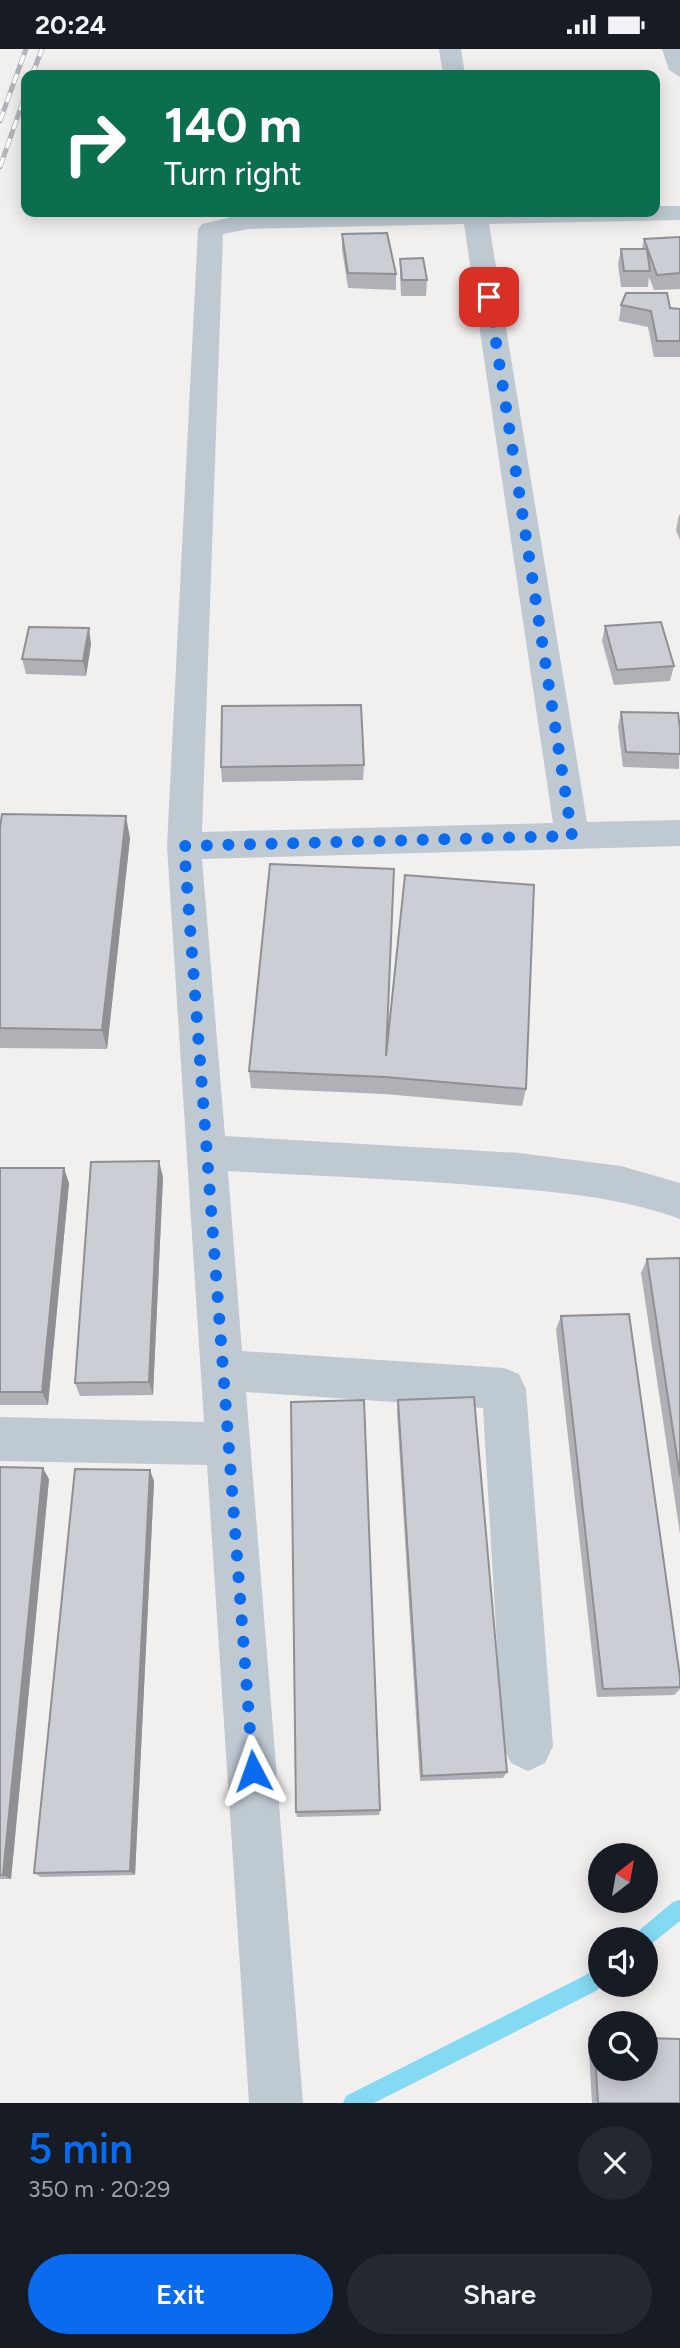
<!DOCTYPE html>
<meta charset="utf-8">
<style>
:root{--surface:#171b24;--page:#242831;--text:#f1f3f6;--muted:#9ea1a6;--accent:#0b6bef}
body{margin:0;font-family:Figtree,sans-serif;background:var(--page);color:var(--text);height:100vh;display:flex;flex-direction:column;font-size:26px;white-space:nowrap}
*{box-sizing:border-box;margin:0}
p{font-size:23px;color:var(--muted)}
.icon{flex:none;width:38px;height:38px;fill:none;stroke:currentColor;stroke-width:2;stroke-linecap:round;stroke-linejoin:round}
.map{position:relative;height:2054px;overflow:hidden}
.drawer{display:flex;flex-direction:column;background:var(--surface);flex:1}
.drawer>*{flex:none}
.guide{position:absolute;left:21px;top:21px;width:639px;height:147px;border-radius:14px;box-shadow:0 4px 18px #0003;background:#0b6e4f;color:#fff;overflow:hidden}
.needle{width:46px;rotate:31deg}
.buttons{position:absolute;left:588px;top:1794px;display:grid;gap:14px}
.buttons a{display:grid;place-items:center;width:70px;height:70px;border-radius:50%;background:var(--surface);box-shadow:0 4px 18px #0003;font-size:35px}
.pin{position:absolute;display:grid;place-items:center;width:60px;height:60px;color:#fff;margin:-30px;border-radius:14px;box-shadow:0 4px 10px #0006}
.me{position:absolute;width:77px;margin:-38px;rotate:356deg;stroke-linejoin:round;filter:drop-shadow(0 0 5px #0008)}
.turn{display:flex;align-items:center;gap:24px;height:147px;padding:0 28px;font-size:32px}
.turn .icon{width:91px;height:91px;stroke-width:2.5}
.turn b{display:block;font-size:49px;line-height:60px}
.round{display:grid;place-items:center;flex:none;width:74px;height:74px;border-radius:37px;background:var(--page)}
.head{display:flex;align-items:center;justify-content:space-between;height:119px;padding:0 28px}
h1{font-size:42px;font-weight:600;line-height:52px;color:var(--accent)}
.cta{display:flex;gap:14px;margin-top:auto;padding:14px 28px}
.cta a{flex:1;height:80px;border-radius:42px;background:var(--accent);color:#fff;font-size:28px;font-weight:600;line-height:80px;text-align:center}
.cta a+a{background:var(--page);color:var(--text)}
.status{display:flex;justify-content:space-between;align-items:center;height:49px;padding:0 35px;background:var(--surface);direction:ltr}
.status svg{height:19px;fill:currentColor}
.map>svg:first-child{display:block}
.lines{fill:none;stroke-linecap:round;stroke-linejoin:round}
.stream{fill:#84d9f3;fill-rule:evenodd}
.minor{fill:#bfc9d2;fill-rule:evenodd}
.rail-casing{stroke:#b1b4ba;stroke-width:5}
.rail{stroke:#fff;stroke-width:3.5;stroke-dasharray:10;stroke-linecap:butt}
.wall{fill:#afb1b6}
.shaded-wall{fill:#8e9094}
.building{fill:#cbced4;stroke:#8e9094;stroke-width:2}
.route{stroke:#0b6bef;stroke-width:12;stroke-dasharray:0 21.6}
</style>
<div class="status"><b>20:24</b><svg viewBox="0 0 49 12"><path d="M0 12V9h3v3zM5 12V6h3v6zM10 12V3h3v9zM15 12V0h3v12zM26 1h20v11H26zM47 4h2v5h-2z"/></svg></div>
<div class="map">
<svg width="680" height="2054" viewBox="0 0 680 2054">
<rect width="100%" height="100%" fill="#f2efef"/>
<g class="lines">
<path class="stream" d="M680 1851V1872L646 1899V1890H635L637 1883 673 1853Z
M600 1917V1936H603L596 1942 374 2054H343L346 2047 582 1928Z"/>
<path class="minor" d="M439 0H461L465 26H443Z
M662 0H680V28L669 21Z
M654 157H680V171L489 175 587 773 680 771V797L202 810 225 1087 519 1104 621 1117 680 1134V1170C621 1148 558 1143 496 1138 407 1130 317 1127 228 1122L242 1302 504 1319 519 1325 526 1340 553 1697 545 1714 528 1722 511 1714 503 1697 483 1359 246 1343 303 2054H249L207 1416 0 1412V1368L204 1373 167 797 198 180 202 175 248 164 654 163ZM464 175 553 774 202 783 223 185 248 180Z"/>
<g class="rail-casing">
<path id="rail" d="M32 26 42 0
M0 72 26 0
M0 118 26 44"/>
</g>
<use href="#rail" class="rail"/>
</g>
<path class="wall" d="M342 185 396 225V241L348 239 342 200Z
M680 188V240L654 241 649 228 648 238H621L618 215 621 200H642L644 190Z
M400 210 427 231 426 247H401L400 226Z
M621 256 680 260V308H654L648 278 619 272Z
M679 466H680V491L676 481Z
M605 577 674 617 670 632 614 636 602 592Z
M91 595 86 627 26 625 22 610Z
M621 663 680 680 679 720 623 718 618 678Z
M364 716 363 731 222 733 221 718Z
M0 779 130 789 107 1000 0 999Z
M386 1007 526 1040 522 1057 384 1045 251 1039 249 1022Z
M0 1119 69 1134 48 1356H0Z
M163 1128 153 1346 80 1347 75 1334Z
M680 1209V1485L641 1224 647 1210Z
M561 1267 680 1628V1640L674 1646 597 1648 556 1280Z
M398 1351 507 1723 503 1729 420 1732 397 1363Z
M0 1418 49 1430 11 1830H0Z
M154 1432 135 1826 41 1828 34 1824Z
M380 1761 379 1766 297 1768 296 1763Z
M588 1987H600L680 2054H592Z"/>
<path class="shaded-wall" d="M89 579 91 595 86 627 83 612Z
M126 767 130 789 107 1000 102 981Z
M159 1112 163 1128 153 1346 149 1333Z
M64 1119 69 1134 48 1356 42 1343Z
M43 1419 49 1430 11 1830 3 1826Z
M150 1421 154 1432 135 1826 130 1822Z"/>
<path class="building" d="M387 184 396 225 348 224 342 185Z
M680 188V224L657 226 644 190Z
M621 200H647L650 222H624Z
M423 209 427 231H402L400 210Z
M626 244H667L670 259 680 260V292H657L651 262 621 256Z
M661 573 674 617 617 621 605 577Z
M29 578 89 579 83 612 22 610Z
M361 656 364 716 221 718 222 657Z
M621 663 678 664 680 680V705L626 703Z
M2 765 126 767 102 981 0 979V779Z
M270 815 394 820 386 1007 405 826 534 836 526 1040 385 1028 249 1022Z
M159 1112 149 1333 75 1334 91 1113Z
M0 1119H64L42 1343H0Z
M680 1209V1428L647 1210Z
M629 1265 680 1628V1638L603 1640 561 1267Z
M474 1348 507 1723 422 1727 398 1351Z
M364 1351 380 1761 296 1763 291 1353Z
M0 1418 43 1419 3 1826H0Z
M75 1420 150 1421 130 1822 34 1824Z
M594 1987H600V2020H646V1989L680 1990V2054H598Z"/>
<g class="lines">
<path class="route" d="M253 1722 184 797 572 787 489 248"/>
</g>
</svg>
<div class="buttons">
<a><svg class="needle" viewBox="-14 -14 28 28"><path d="M0-13l5 13h-10z" fill="#e53935"/><path d="M0 13l5-13h-10z" fill="#9ea1a6"/></svg></a>
<a><svg class="icon" aria-label="sound" viewBox="0 0 24 24"><path d="M4 9h4l5-4v14l-5-4H4zM17 9q2 3 0 6"/></svg></a>
<a><svg class="icon" aria-label="search" viewBox="0 0 24 24"><circle cx="10" cy="10" r="6"/><path d="M15 15l6 6"/></svg></a>
</div>
<div class="pin" style="left:489px;top:248px;background:#d93025"><svg class="icon" aria-label="arrive" viewBox="0 0 24 24"><path d="M6 21V4h12l-3 4 3 4H6"/></svg></div>
<svg class="me" style="left:253px;top:1722px" viewBox="-20 -20 40 40"><path d="M0-17L14 15 0 8-14 15z" fill="#0b6bef" stroke="#fff" stroke-width="4"/></svg>
<div class="guide">
<div class="turn"><svg class="icon" aria-label="right" viewBox="0 0 24 24"><path d="M7 20v-9h11M14 6l5 5-5 5"/></svg><div><b>140 m</b>Turn right</div></div>
</div>
</div>
<section class="drawer">
<div class="head"><div><h1>5 min</h1><p>350 m · 20:29</p></div><a class="round"><svg class="icon" aria-label="close" viewBox="0 0 24 24"><path d="M6 6l12 12M18 6L6 18"/></svg></a></div>
<div class="cta"><a>Exit</a><a>Share</a></div>
</section>
